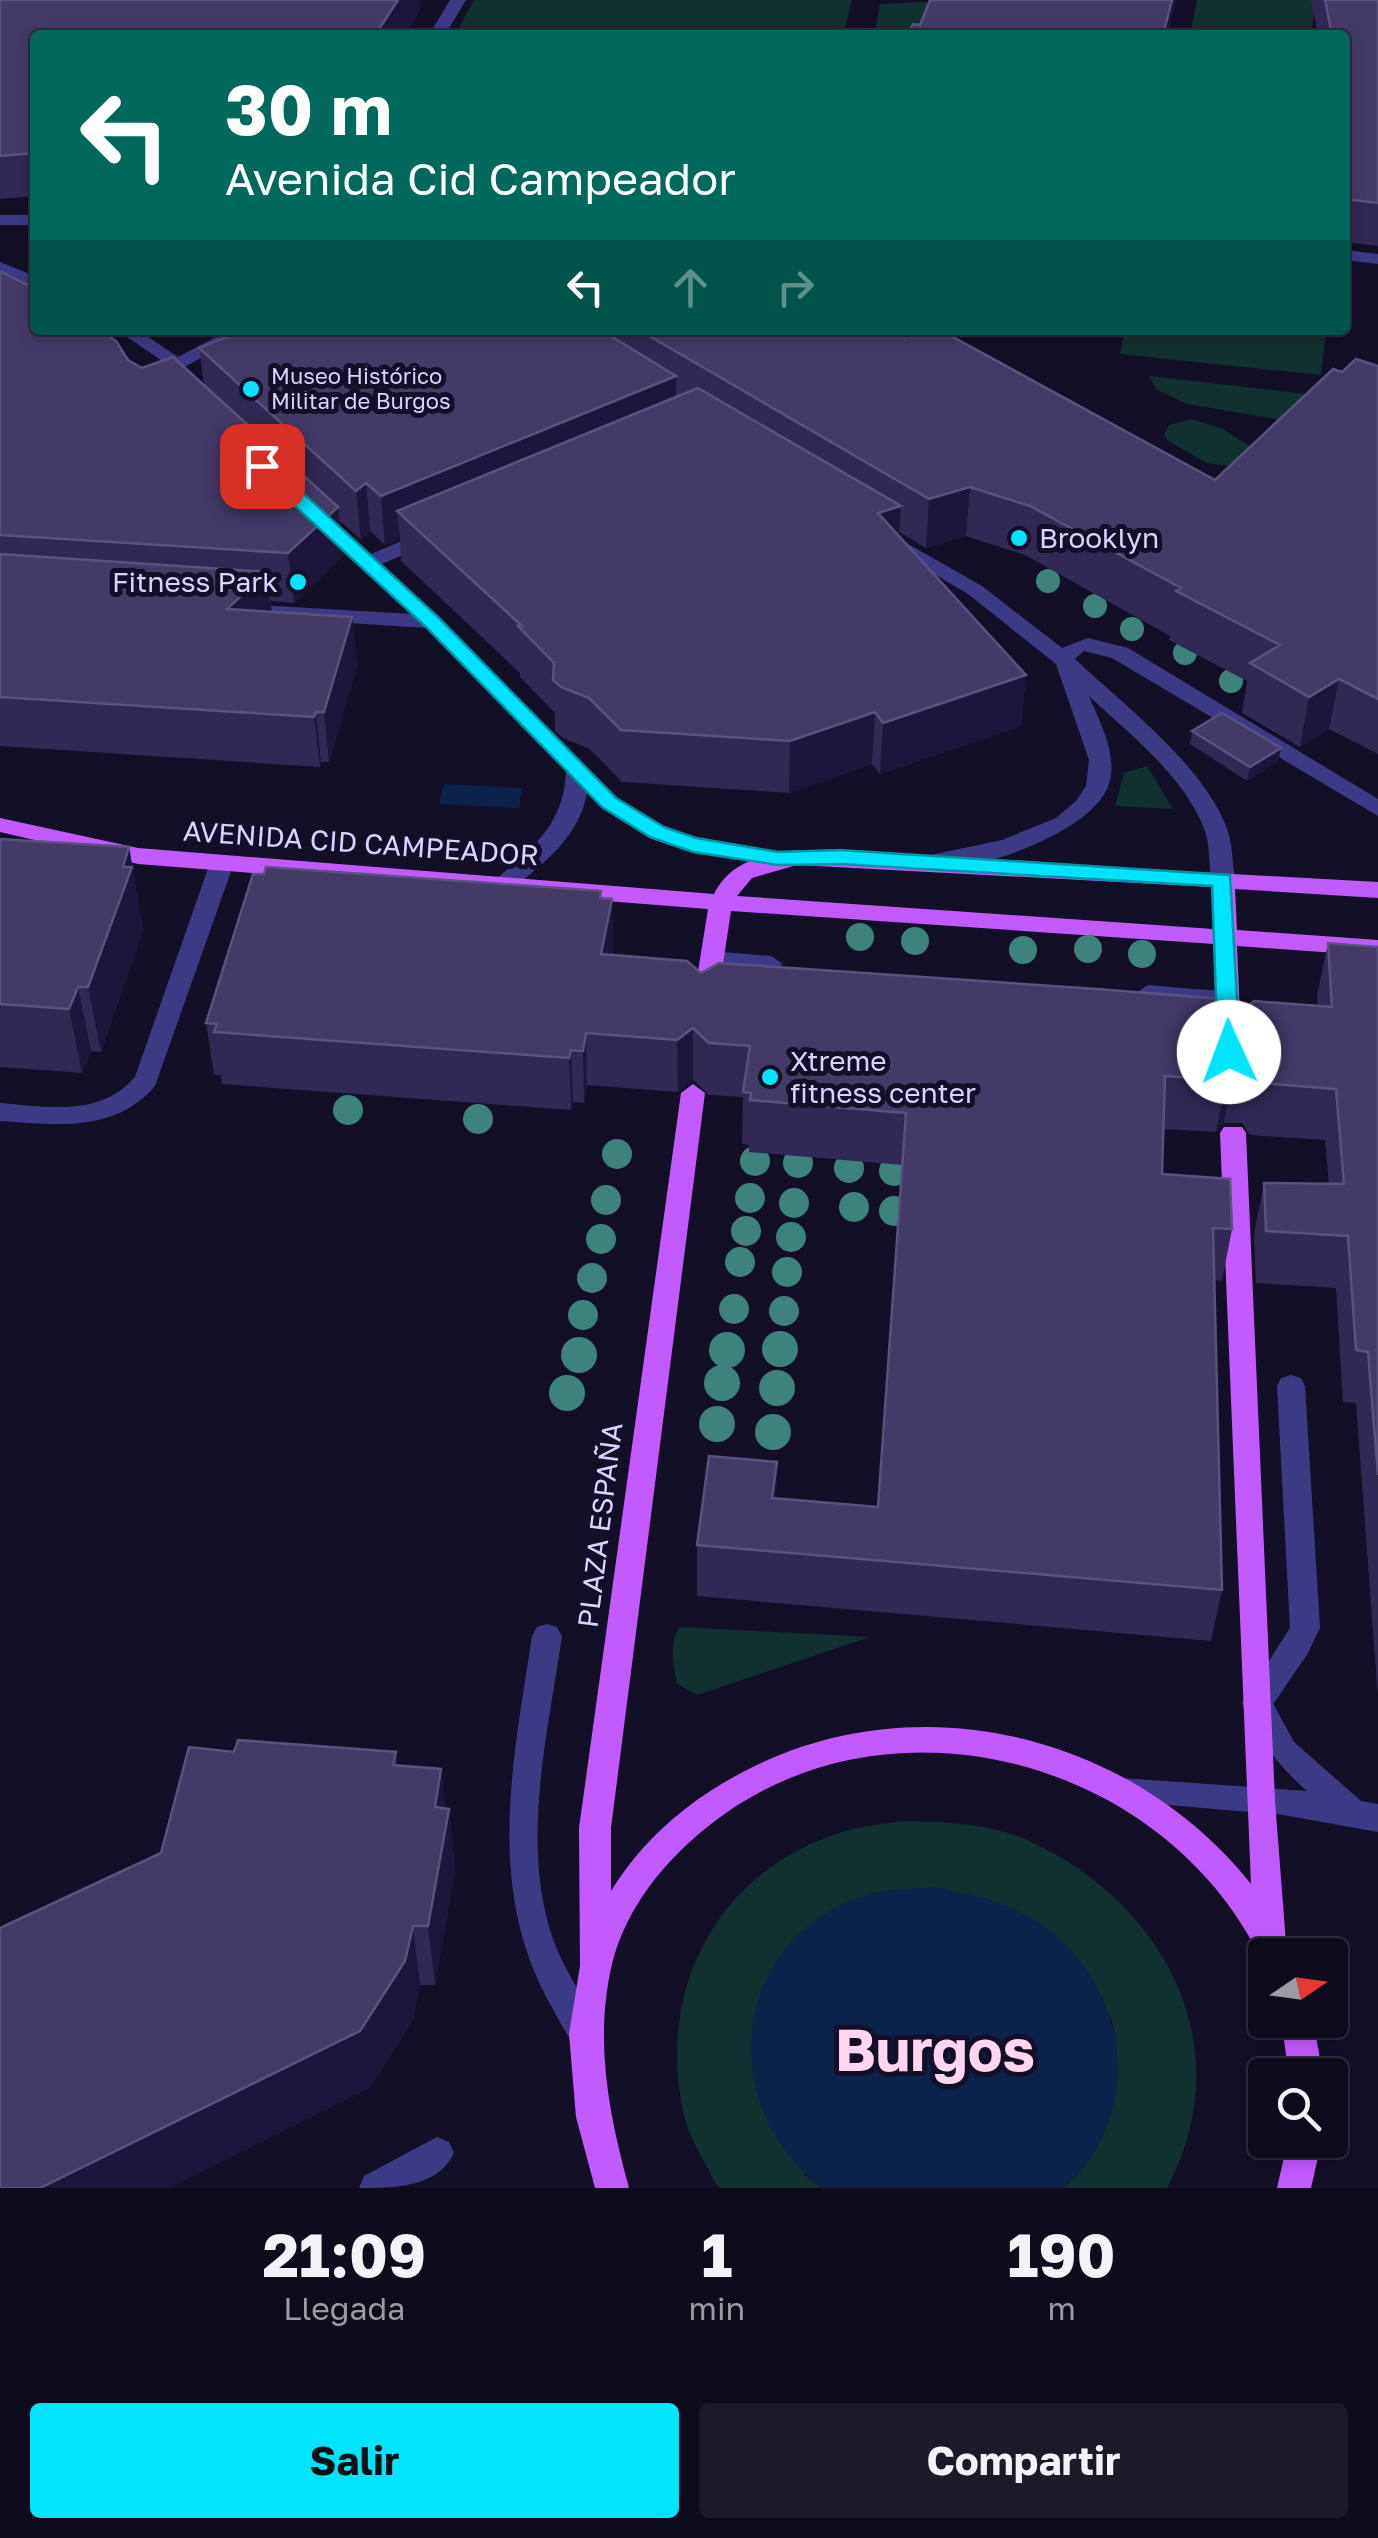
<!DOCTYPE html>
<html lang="es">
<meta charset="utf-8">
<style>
:root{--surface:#0e0b1c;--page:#1c1929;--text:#f1f3f6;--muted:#9b9ba3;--line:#2e2b3b;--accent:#00e5ff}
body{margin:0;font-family:"Golos Text",sans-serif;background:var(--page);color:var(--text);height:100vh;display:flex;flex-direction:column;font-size:38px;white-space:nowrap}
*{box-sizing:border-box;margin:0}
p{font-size:32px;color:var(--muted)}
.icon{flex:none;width:55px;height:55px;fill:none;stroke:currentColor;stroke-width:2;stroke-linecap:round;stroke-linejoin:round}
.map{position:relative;height:2188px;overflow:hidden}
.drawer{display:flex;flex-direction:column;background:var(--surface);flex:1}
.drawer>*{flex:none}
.banner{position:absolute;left:30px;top:30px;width:1320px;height:305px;border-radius:10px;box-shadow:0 5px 15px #0003,0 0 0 2px var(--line);background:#00695c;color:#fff;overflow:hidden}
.needle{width:65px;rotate:77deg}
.fabs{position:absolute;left:1248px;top:1938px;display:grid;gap:20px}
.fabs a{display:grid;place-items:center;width:100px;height:100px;border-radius:10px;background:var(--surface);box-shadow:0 5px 15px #0003,0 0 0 2px var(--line);font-size:50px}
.pin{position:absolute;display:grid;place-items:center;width:85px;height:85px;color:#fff;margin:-42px;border-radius:20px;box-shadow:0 5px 15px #0006}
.me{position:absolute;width:110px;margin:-55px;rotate:358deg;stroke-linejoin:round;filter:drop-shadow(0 0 8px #0008)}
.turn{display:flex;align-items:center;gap:35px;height:210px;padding:0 30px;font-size:45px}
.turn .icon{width:130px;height:130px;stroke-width:2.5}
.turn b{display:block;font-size:70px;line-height:85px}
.lanes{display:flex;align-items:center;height:95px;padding:0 30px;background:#0003;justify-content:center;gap:50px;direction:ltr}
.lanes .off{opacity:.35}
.eta{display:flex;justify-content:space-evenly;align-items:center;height:170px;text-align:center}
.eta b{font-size:60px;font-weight:700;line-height:70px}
.primary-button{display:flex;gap:20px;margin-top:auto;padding:20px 30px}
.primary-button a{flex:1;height:115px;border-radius:10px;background:var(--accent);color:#111;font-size:40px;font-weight:700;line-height:115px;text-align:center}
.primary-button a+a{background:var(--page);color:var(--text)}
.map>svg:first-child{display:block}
.green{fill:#12302f}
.water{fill:#0c2248}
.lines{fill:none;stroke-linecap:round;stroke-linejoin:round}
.service{fill:#3d3a85;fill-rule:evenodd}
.pedestrian{fill:#3d3a85;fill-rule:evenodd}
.minor{fill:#3d3a85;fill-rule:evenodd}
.tertiary{fill:#3d3a85;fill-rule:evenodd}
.primary{fill:#c25bff;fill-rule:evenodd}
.tree{fill:#3d827b}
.wall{fill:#312854}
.shaded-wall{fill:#1d163a}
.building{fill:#433a66;stroke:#5a527e;stroke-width:2.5}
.route{fill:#00e5ff;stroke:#0095a6;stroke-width:2.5}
.poi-dot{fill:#00e5ff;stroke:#130f26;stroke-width:4}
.labels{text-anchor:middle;stroke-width:10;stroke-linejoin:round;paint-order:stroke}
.far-poi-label{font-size:22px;fill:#d9d4ff;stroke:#130f26;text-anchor:start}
.poi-label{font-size:28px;fill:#d9d4ff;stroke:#130f26;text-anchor:start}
.street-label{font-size:28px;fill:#d9d4ff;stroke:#130f26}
.near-town-label{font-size:58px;font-weight:bold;fill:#ffd6f0;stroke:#130f26}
</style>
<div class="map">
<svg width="1378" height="2188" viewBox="0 0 1378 2188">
<rect width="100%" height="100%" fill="#130f26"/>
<path class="green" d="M474 0H852L843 35H455Z
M1197 0H1316L1311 35H1190Z
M942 1 929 35H874L880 4Z
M1125 330H1326L1321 375 1120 354Z
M1149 376 1315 395 1288 421 1187 404 1157 390Z
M1192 419 1223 429 1252 448 1231 466 1207 463 1168 441 1164 435 1169 425Z
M1147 766 1173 809 1115 806 1124 773Z
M679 1627 870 1637 697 1695 677 1684C673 1663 669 1646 679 1627Z
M900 1821C942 1822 987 1822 1027 1840 1165 1902 1242 2047 1167 2188H1064C1114 2144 1126 2080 1111 2017L804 2174 822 2188H720L714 2181C705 2161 690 2140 685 2119 654 1994 715 1873 839 1833 858 1826 880 1825 900 1821Z"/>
<path class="water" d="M444 784 522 788 519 808 439 804Z
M934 1887C978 1894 1019 1905 1054 1934 1132 1999 1142 2119 1064 2188H822C719 2109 727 1953 851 1900 878 1889 906 1889 934 1887Z"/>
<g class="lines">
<path class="service" d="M1194 989 1227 991 1239 999 1227 1007 1185 1003 1182 997 1185 991Z
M1291 1375 1301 1378 1305 1386 1320 1628 1308 1653 1268 1712 1257 1716 1246 1712 1242 1703 1290 1628 1277 1386 1281 1378Z
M547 1624 557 1627 562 1636C548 1733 520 1843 553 1939 565 1973 587 2001 601 2034L597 2045 585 2049C568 2043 562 2025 553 2009 484 1891 513 1763 532 1636L537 1627Z"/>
<path class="pedestrian" d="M0 215H35V225H0Z"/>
<path class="minor" d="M450 0H466L445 35H429Z
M1345 250 1378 254V264L1345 260Z
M0 262 35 276V289L0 274Z
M117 330H138L178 357 229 330H252L177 371Z
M319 511 326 513 371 554 423 532H437V540L382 564 617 797 665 827 697 838 786 853 790 858 786 863 778 866C708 855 639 846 587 793 579 837 545 862 512 889H496L492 884 496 879C534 847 564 824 566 771L426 628 242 616 231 610 242 604 412 614 312 521 309 517Z
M887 532 982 586 1062 648 1088 638 1128 648 1378 799V816L1112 658 1084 651 1075 659C1124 705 1201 763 1226 826 1233 842 1232 863 1235 880L1231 885H1215L1211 880C1209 863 1210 841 1203 826 1182 774 1128 733 1089 696 1100 722 1118 755 1109 784 1094 833 964 879 921 867L917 862 921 857 1002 840 1056 818 1076 801 1086 786 1089 760 1056 664 968 594 880 542V534Z
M222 855 234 863 155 1086C115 1133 56 1125 0 1121V1103C48 1107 100 1117 135 1077L210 863Z
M723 952 771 956 783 964 771 972 715 966 711 960 715 954Z
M1148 985 1192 989 1204 997 1192 1005 1139 999 1136 993Z
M437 2137 449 2142 454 2153C438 2188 392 2188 359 2188L364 2176Z"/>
<path class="tertiary" d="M1257 1690 1268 1694 1294 1742 1361 1801 1378 1804V1832L1283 1815 1111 1800 1107 1791 1111 1782 1122 1778 1307 1791C1275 1763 1261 1741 1242 1703L1246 1694Z"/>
<path class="primary" d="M0 818 138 848 714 894C731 860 764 855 797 850L1378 882V898L1235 889 1237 930 1378 940V956L1237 946 1241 1037 1229 1046 1217 1037 1214 944 731 911 717 1003 705 1011 693 1003 708 909 138 864 0 832ZM797 865 1212 887 1213 929 737 896 752 878Z
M693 1084 705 1093 611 1828V1891C647 1833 698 1793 759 1764 928 1684 1135 1738 1251 1884L1220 1133 1224 1127H1242L1246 1133 1275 1801 1286 1943 1291 1955H1265L1264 1965C1170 1761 890 1683 711 1824 666 1859 626 1907 612 1964 594 2041 609 2114 629 2188H595L576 2117 569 2034 580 1966 579 1828 681 1093Z
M1281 2020H1313L1323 2075H1289Z
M1288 2140H1322L1311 2188H1277Z"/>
</g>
<g class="tree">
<circle cx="1048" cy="581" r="12"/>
<circle cx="1095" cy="606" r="12"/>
<circle cx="1132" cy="629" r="12"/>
<circle cx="1185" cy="653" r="12"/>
<circle cx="1231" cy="681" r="12"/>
<circle cx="860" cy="937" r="14"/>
<circle cx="915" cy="941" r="14"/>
<circle cx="1088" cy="949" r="14"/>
<circle cx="1023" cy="950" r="14"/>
<circle cx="1142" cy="954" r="14"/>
<circle cx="348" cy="1110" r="15"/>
<circle cx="478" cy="1119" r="15"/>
<circle cx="617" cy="1154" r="15"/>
<circle cx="755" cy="1161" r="15"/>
<circle cx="798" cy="1163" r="15"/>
<circle cx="849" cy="1168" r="15"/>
<circle cx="894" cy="1171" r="15"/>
<circle cx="750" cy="1198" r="15"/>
<circle cx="606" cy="1200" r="15"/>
<circle cx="794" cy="1203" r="15"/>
<circle cx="854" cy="1207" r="15"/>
<circle cx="894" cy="1211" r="15"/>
<circle cx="746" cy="1231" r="15"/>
<circle cx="791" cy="1237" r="15"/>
<circle cx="601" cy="1239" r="15"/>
<circle cx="740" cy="1262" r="15"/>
<circle cx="787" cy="1272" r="15"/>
<circle cx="592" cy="1278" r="15"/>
<circle cx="734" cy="1309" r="15"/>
<circle cx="784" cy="1311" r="15"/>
<circle cx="583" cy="1315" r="15"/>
<circle cx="780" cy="1349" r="18"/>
<circle cx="727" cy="1350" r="18"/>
<circle cx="579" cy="1355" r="18"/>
<circle cx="722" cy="1383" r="18"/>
<circle cx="777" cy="1388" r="18"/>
<circle cx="567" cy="1393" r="18"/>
<circle cx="717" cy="1424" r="18"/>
<circle cx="773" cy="1432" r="18"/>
</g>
<path class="wall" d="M0 0H420V10L406 32 443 35H35V196L0 199Z
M1311 0H1378V246L1345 242V35H1318Z
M0 271 128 360 142 368 204 385 199 348 245 330H899L1215 480 1342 372 1378 366V754L1329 729 1300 747 1242 713 1247 681 1169 640 1170 636 1025 555 966 536 926 548 899 532V536L1026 675 1021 726 880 774 872 764 789 793 622 782 590 749 563 738 555 731V713L520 677V673L401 561 400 539 385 545 370 531 361 540 340 521 343 556 294 603 271 601 272 612 352 617 357 667 329 762H321L320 767 0 746Z
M1192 731 1281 748 1278 761 1247 781 1190 744Z
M0 839 129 847 143 931 101 1052 91 1051 82 1073 0 1067Z
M602 898 612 899 613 955 701 973 1238 1013 1318 1006 1317 995 1328 943 1378 947V1698L1356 1403 1343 1402 1336 1288 1256 1283 1254 1234 1264 1183 1329 1184 1325 1140 1250 1135 1242 1123H1224L1216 1132 1163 1129 1162 1174 1232 1229 1222 1281 1214 1280 1222 1590 1211 1641 697 1596V1545L777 1462 776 1498 878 1507 902 1165 749 1152V1145L742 1144 743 1097 709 1095 693 1080 678 1092 587 1085 584 1103 573 1102 571 1110 222 1084 221 1075H214L206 1023Z
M234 1752H396L397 1765 441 1769 445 1809H449L455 1870 435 1985H420L413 2020 369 2089 161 1853Z"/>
<path class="shaded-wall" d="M398 0H420V10L404 35 379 29Z
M1172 0H1176L1168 35H1163Z
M676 376V424L397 511 400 539 385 545 381 496Z
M366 483 370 531 361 540 356 491Z
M970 487 966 536 926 548 929 499Z
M901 506 898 557 878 513Z
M338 507 343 556 294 603 288 553Z
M267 572 273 622 227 609Z
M352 617 357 667 329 762 324 712Z
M1026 675 1021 726 880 774 883 723Z
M1339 679 1329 729 1300 747 1309 697Z
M316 712 321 762 320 767 314 717Z
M875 712 872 764 789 793 790 741Z
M1281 748 1278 761 1247 781 1250 767Z
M129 847 143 931 101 1052 88 987Z
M612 899 613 951 603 1006 601 954Z
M78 987 91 1051 82 1073 69 1009Z
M693 1028V1080L678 1092 677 1040Z
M586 1033 587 1085 584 1103 583 1051Z
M571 1050 573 1102 571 1110 569 1058Z
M1233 1071 1224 1123 1216 1132 1226 1080Z
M777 1462 776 1513 772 1498Z
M441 1769 447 1823 449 1809 455 1870 435 1985 428 1926 435 1807Z
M413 1926 420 1985 413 2020 369 2089 170 2188H40Z"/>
<path class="building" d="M0 0H398L379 29 443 35H379L376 32 374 35H35V153L0 156Z
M930 0H1172L1163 35H908L913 24 920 25Z
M1325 0H1378V203L1345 199V35H1332Z
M0 271 35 289V330H100L116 341 128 360 142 368 173 357 338 507 288 553 0 535Z
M245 330H601L676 376 381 496 366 483 356 491 199 348Z
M639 330H899L911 337 924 330H940L1215 480 1333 369 1342 372 1356 359 1378 366V699L1339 679 1309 697 1250 663 1280 645 1176 591 1181 588 1030 506 970 487 929 499Z
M698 388 901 506 878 513 1026 675 883 723 875 712 790 741 621 730 589 698 561 687 553 680 554 663 518 626H522L397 511Z
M0 554 267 572 227 609 352 617 324 712H316L314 717 0 697Z
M1222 713 1281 748 1250 767 1192 731Z
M0 839 129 847 123 867H132L88 987H78L69 1009 0 1004Z
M266 867 601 891 600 898 612 899 601 954 687 961 701 973 719 963 1097 989 1222 999 1238 1013 1254 1001 1332 1007 1328 943 1378 947V1475L1368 1352 1356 1350 1348 1236 1266 1231 1264 1183 1344 1184 1336 1089 1259 1083 1251 1071H1233L1226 1080 1165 1076 1162 1174 1230 1179 1232 1229 1213 1228 1222 1590 697 1545 709 1456 777 1462 772 1498 878 1507 906 1113 750 1100 751 1093 743 1092 750 1046 709 1043 693 1028 677 1040 586 1033 583 1051 571 1050 569 1058 214 1032 217 1024 206 1023 253 874H264Z
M238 1740 396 1752 393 1765 441 1769 435 1807 449 1809 428 1926H413L405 1961 360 2031 40 2188H0V1928L161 1853 189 1747 234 1752Z"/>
<path class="route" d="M262 460 269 462 439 618 616 798 664 827 696 838 778 852 840 850 1230 875 1240 1052 1237 1057H1221L1218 1052 1212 886 840 864 778 865 693 852 650 837 602 807 425 626 256 470V462Z"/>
<g class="poi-dot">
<circle cx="251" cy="389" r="10"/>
<circle cx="1019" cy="538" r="10"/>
<circle cx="298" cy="582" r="10"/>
<circle cx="770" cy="1077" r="10"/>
</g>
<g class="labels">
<g class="far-poi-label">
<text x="271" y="384">Museo Histórico<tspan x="271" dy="25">Militar de Burgos</tspan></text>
</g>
<g class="poi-label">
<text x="1039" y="548">Brooklyn</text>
<text x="278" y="592" text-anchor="end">Fitness Park</text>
<text x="790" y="1071">Xtreme<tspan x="790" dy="32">fitness center</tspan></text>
</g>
<g class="street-label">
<text transform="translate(361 843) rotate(4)" y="10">AVENIDA CID CAMPEADOR</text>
<text transform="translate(600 1525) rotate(-83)" y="10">PLAZA ESPAÑA</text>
</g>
<g class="near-town-label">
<text x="935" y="2071">Burgos</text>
</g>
</g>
</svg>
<div class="fabs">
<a><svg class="needle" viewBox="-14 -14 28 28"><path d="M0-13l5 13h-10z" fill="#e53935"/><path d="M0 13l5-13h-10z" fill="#9b9ba3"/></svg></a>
<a><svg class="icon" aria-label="search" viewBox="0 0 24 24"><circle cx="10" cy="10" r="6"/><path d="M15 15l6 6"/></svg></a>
</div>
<div class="pin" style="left:262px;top:466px;background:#d93025"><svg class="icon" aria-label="arrive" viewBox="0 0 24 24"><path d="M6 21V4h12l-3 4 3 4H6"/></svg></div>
<svg class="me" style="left:1229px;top:1052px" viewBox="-20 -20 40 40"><circle r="19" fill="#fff"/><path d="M0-13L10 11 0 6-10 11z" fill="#00e5ff"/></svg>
<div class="banner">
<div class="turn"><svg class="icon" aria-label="left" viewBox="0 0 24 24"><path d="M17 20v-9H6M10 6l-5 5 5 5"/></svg><div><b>30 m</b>Avenida Cid Campeador</div></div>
<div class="lanes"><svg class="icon" aria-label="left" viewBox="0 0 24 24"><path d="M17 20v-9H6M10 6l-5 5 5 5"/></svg><svg class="icon off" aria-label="ahead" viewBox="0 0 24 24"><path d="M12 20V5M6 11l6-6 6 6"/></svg><svg class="icon off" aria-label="right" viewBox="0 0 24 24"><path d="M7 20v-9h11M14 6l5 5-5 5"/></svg></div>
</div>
</div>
<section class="drawer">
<div class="eta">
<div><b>21:09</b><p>Llegada</p></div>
<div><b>1</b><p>min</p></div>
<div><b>190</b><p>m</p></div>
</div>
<div class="primary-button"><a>Salir</a><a>Compartir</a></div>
</section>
